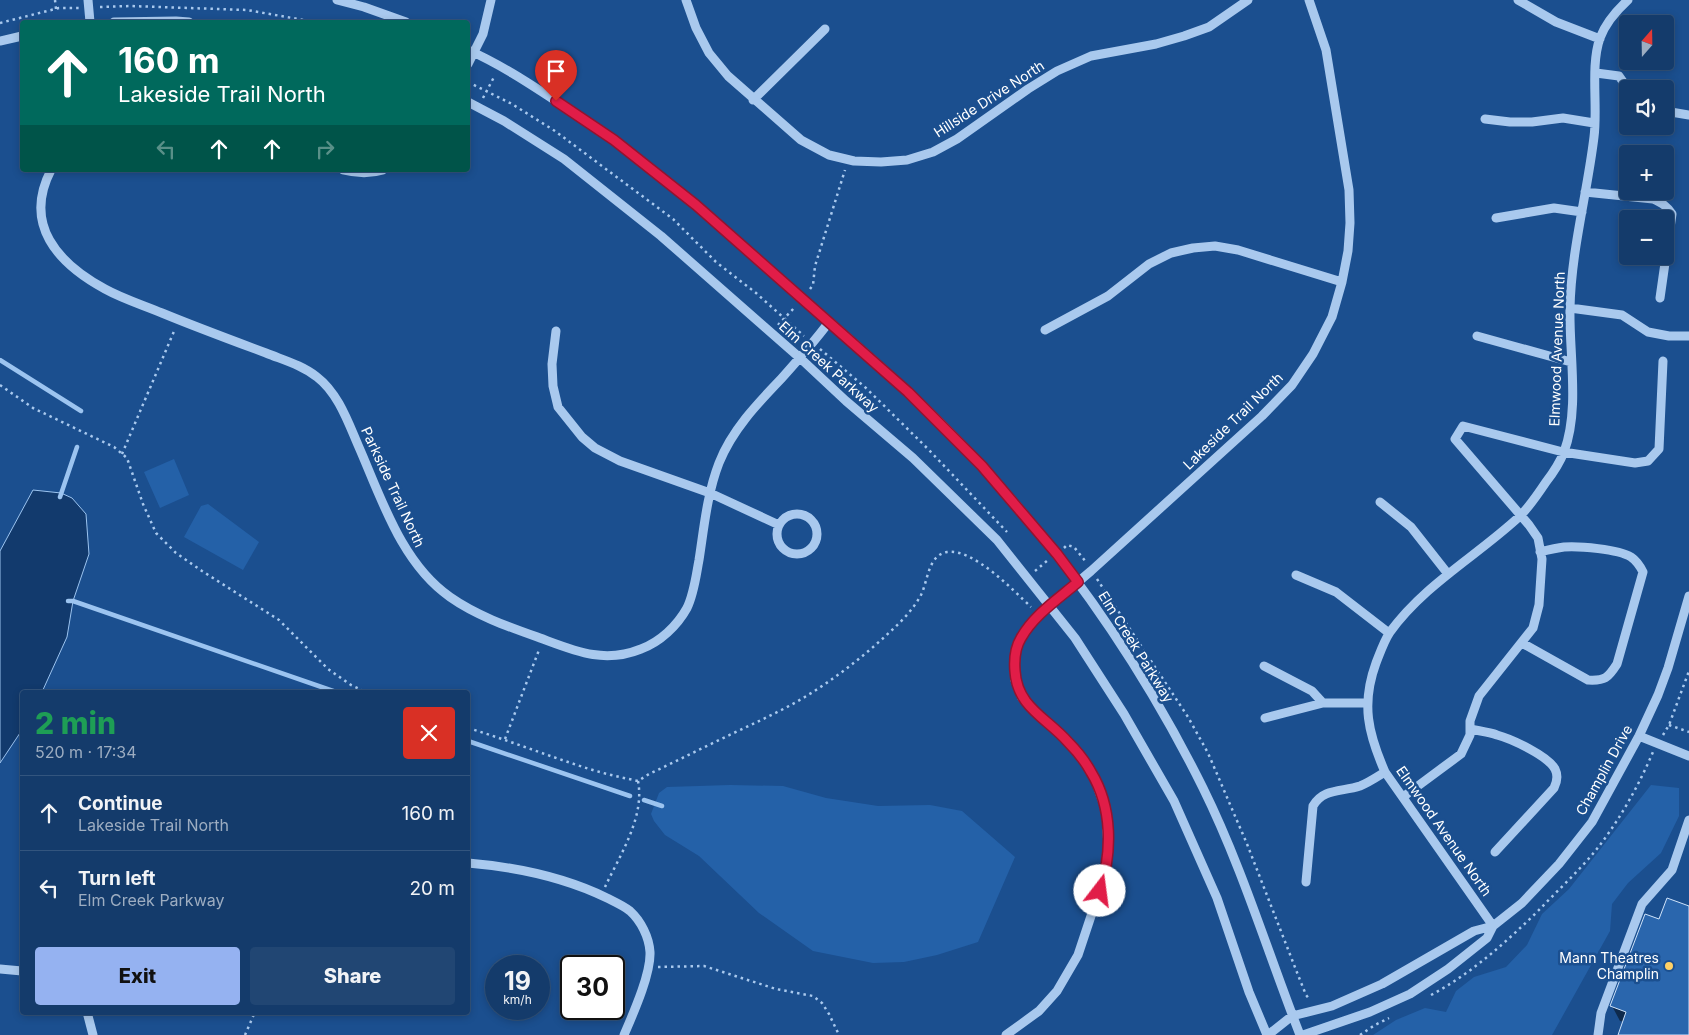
<!DOCTYPE html>
<meta charset="utf-8">
<style>
:root{--surface:#143b6b;--page:#214673;--text:#f1f3f6;--muted:#9dadc1;--line:#33557e;--accent:#95b2f1}
body{margin:0;font-family:Inter,sans-serif;background:var(--page);color:var(--text);height:100vh;display:flex;flex-direction:column;font-size:19px;white-space:nowrap}
*{box-sizing:border-box;margin:0}
p{font-size:16px;color:var(--muted)}
.icon{flex:none;width:28px;height:28px;fill:none;stroke:currentColor;stroke-width:2;stroke-linecap:round;stroke-linejoin:round}
.map{position:relative;flex:1;overflow:hidden}
.side{position:absolute;left:20px;top:690px;width:450px;height:325px;display:flex;flex-direction:column;background:var(--surface);border-radius:5px;box-shadow:0 2px 8px #0003,0 0 0 1px var(--line)}
.side>*{flex:none}
.hud{position:absolute;left:20px;top:20px;width:450px;height:152px;border-radius:5px;box-shadow:0 2px 8px #0003,0 0 0 1px var(--line);background:#00695c;color:#fff;overflow:hidden}
.needle{width:32px;rotate:20deg}
.fabs{position:absolute;left:1619px;top:15px;display:grid;gap:10px}
.fabs a{display:grid;place-items:center;width:55px;height:55px;border-radius:5px;background:var(--surface);box-shadow:0 2px 8px #0003,0 0 0 1px var(--line);font-size:25px}
.speed{position:absolute;left:485px;top:955px;display:flex;gap:10px;font-size:25px;font-weight:700;text-align:center}
.speed>*{display:grid;place-content:center;width:65px;height:65px;border-radius:50%;background:var(--surface);box-shadow:0 2px 8px #0003,0 0 0 1px var(--line);line-height:1}
.speed small{font-size:12px;font-weight:400}
.speed .limit{border:2px solid #111;border-radius:8px;background:#fff;color:#111}
.pin{position:absolute;display:grid;place-items:center;width:42px;height:42px;color:#fff;margin:-51px -21px;border-radius:50% 50% 50% 0;rotate:-45deg;box-shadow:0 0 5px #0007}
.pin .icon{rotate:45deg}
.me{position:absolute;width:55px;margin:-28px;rotate:15deg;stroke-linejoin:round;filter:drop-shadow(0 0 4px #0008)}
.turn{display:flex;align-items:center;gap:18px;height:105px;padding:0 15px;font-size:22px}
.turn .icon{width:65px;height:65px;stroke-width:2.5}
.turn b{display:block;font-size:35px;line-height:42px}
.lanes{display:flex;align-items:center;height:48px;padding:0 15px;background:#0003;justify-content:center;gap:25px;direction:ltr}
.lanes .off{opacity:.35}
.round{display:grid;place-items:center;flex:none;width:52px;height:52px;border-radius:5px;background:var(--page)}
.summary{display:flex;align-items:center;justify-content:space-between;height:85px;padding:0 15px}
h1{font-size:30px;font-weight:800;line-height:38px;color:#1e9e55}
.action{display:flex;gap:10px;margin-top:auto;padding:10px 15px}
.action a{flex:1;height:58px;border-radius:5px;background:var(--accent);color:#111;font-size:20px;font-weight:800;line-height:58px;text-align:center}
.action a+a{background:var(--page);color:var(--text)}
ul{padding:0;list-style:none}
li{display:flex;align-items:center;gap:15px;height:75px;padding:0 15px;border-top:1px solid var(--line)}
li div{flex:1}
li b{display:block;font-size:19px}
li em{font-style:normal}
.map>svg:first-child{display:block}
.green{fill:#2461a8}
.water{fill:#123a6d;stroke:#9cc4f0}
.shadow{fill:#0007}
.lines{fill:none;stroke-linecap:round;stroke-linejoin:round}
.stream{stroke:#9cc4f0;stroke-width:4.5}
.building{fill:#2a66ad;stroke:#cfe3fa}
.path{stroke:#a9c9ee;stroke-width:2.5;stroke-dasharray:2.5 4;stroke-linecap:butt}
.minor{stroke:#a9c9ee;stroke-width:9}
.route-casing{stroke:#92132f;stroke-width:12}
.route{stroke:#e11d48;stroke-width:9}
.poi-dot{fill:#ffd166;stroke:#1b4f8f;stroke-width:2}
.labels{text-anchor:middle;stroke-width:5;stroke-linejoin:round;paint-order:stroke}
.street-label{font-size:14px;fill:#fff;stroke:#1b4f8f}
.poi-label{font-size:14px;fill:#fff;stroke:#1b4f8f;text-anchor:end}
</style>
<div class="map">
<svg width="1689" height="1035" viewBox="0 0 1689 1035">
<rect width="100%" height="100%" fill="#1b4f8f"/>
<path class="green" d="M174 459 189 495 160 508 144 472Z
M208 504 259 542 243 570 184 537 201 506Z
M730 785 783 786 826 798 878 806 930 805 962 811 1015 857 978 942 937 955 904 962 873 963 813 951 759 913 699 856 665 835 654 821 651 814 659 793 667 787Z
M1651 785 1679 788V816L1661 853 1628 883 1612 904 1610 931 1552 1035H1373L1396 1020 1425 1008 1446 1012 1456 991 1474 977 1506 967 1527 945 1542 914 1569 889Z"/>
<path class="water" d="M33 490 61 493 72 498 86 514 89 554 73 601 67 637 42 692H22V730L0 763V551Z"/>
<path class="shadow" d="M1689 907V1035H1620L1624 1022 1620 1021 1612 1006 1660 921Z"/>
<g class="lines">
<path class="stream" d="M0 360 81 411
M60 497 77 447
M68 601H73L336 692
M468 741 630 796
M644 800 662 806"/>
</g>
<path class="building" d="M1667 898 1689 906V1035H1618L1626 1012 1610 1006 1645 914 1659 919Z"/>
<g class="lines">
<path class="path" d="M55 0 56 9
M100 7 130 6 247 10 315 22
M0 23 59 8H79
M468 82 512 104 555 131 673 219 716 262 756 293 804 336
M483 98 494 77
M810 289 813 285 815 266 845 170
M778 325 795 307
M820 349 866 388 929 450 1007 532
M0 385 33 408 114 447 127 458 143 504 156 533 176 553 202 571 279 620 328 669 351 685 366 692
M122 454 175 329
M1064 548 1067 545 1074 547 1086 562
M1035 571 1048 560
M1097 579 1188 717 1208 753 1247 844 1298 975 1306 995 1310 1000
M1669 725 1689 732
M468 728C511 741 553 758 596 771 610 775 624 778 638 781L649 774C679 760 708 745 738 731 755 723 772 715 789 706 826 686 861 659 892 630 903 620 914 608 921 595 928 581 928 555 947 552 973 548 1013 590 1031 607
M1663 735 1669 725 1689 671
M505 739 539 650
M605 887C620 855 645 817 638 781
M658 967 704 966 776 989 813 996 822 1003 829 1014 839 1035
M1431 995C1472 973 1505 943 1538 911 1557 891 1578 872 1596 850 1619 821 1638 787 1653 752
M245 1035 255 1012
M1360 1035 1375 1025 1389 1018"/>
<path class="minor" d="M88 0 90 22
M337 0 364 7 406 22
M686 0 696 28 709 53 728 76 801 140 829 155 854 161 881 162 907 160 933 152 957 139 1028 89 1057 71 1091 56 1156 44 1184 36 1209 27 1248 0
M1518 0 1556 22 1600 39
M114 22 176 21 189 22
M0 41 22 36
M468 50C500 64 530 84 559 103 577 115 597 127 614 140 666 178 714 221 762 263 837 329 915 392 982 466 1070 562 1145 671 1203 788 1242 867 1268 953 1300 1035
M468 64 483 34 491 0
M1596 73 1619 76 1628 89
M753 100 825 29
M468 102 504 121 564 159 661 236 800 358 846 401 913 458 997 540 1075 638 1124 714 1174 801 1217 898 1249 992 1267 1035
M1665 111 1689 115
M1485 119 1510 122H1532L1563 118 1594 123
M51 170C23 224 57 263 105 289 123 299 143 305 162 313 196 327 231 340 266 353 283 360 302 365 317 377 338 393 348 422 358 445 381 497 401 563 450 597 477 616 509 627 540 638 575 651 604 664 641 649 660 642 677 626 687 608 694 594 696 576 699 560 704 528 707 494 719 463 732 430 757 404 781 379 798 360 814 342 829 322
M343 170C355 173 370 174 383 170
M1585 192 1653 199C1662 203 1667 206 1672 214L1660 298
M1496 218 1554 208 1582 212
M1570 308 1622 315 1648 332 1669 336H1689
M1045 330 1108 296 1149 264 1171 253 1193 248 1215 246 1238 250 1342 282
M556 331 552 364 553 386 558 407 582 437 595 448 620 461 710 493 779 525
M1477 336 1571 362
M1380 502 1411 527 1448 574
M777 534a20 20 0 1 1 40 0a20 20 0 1 1-40 0Z
M1296 575 1336 592 1389 633
M1522 643 1588 680C1605 681 1608 678 1617 664L1643 572C1640 566 1637 561 1631 557 1618 549 1579 546 1564 547 1556 548 1548 550 1540 552
M1264 666 1312 691 1323 703
M1265 718 1323 703H1367
M1470 729C1479 731 1489 732 1497 735 1512 739 1548 756 1555 769 1558 775 1557 782 1554 788L1495 852
M1639 736 1689 756
M1403 797 1461 754 1470 735V721L1479 696 1533 628 1539 605 1542 559 1538 538 1529 525 1455 439 1463 426 1563 452 1635 463 1648 461 1659 449 1663 361
M468 863C515 867 564 877 607 898 615 902 624 906 630 911 641 921 649 937 650 952 651 974 633 1014 624 1035
M1306 882 1313 806C1323 788 1342 792 1360 786 1368 783 1377 777 1385 772
M1493 926 1385 772C1368 733 1361 704 1376 663 1380 653 1384 641 1390 632 1425 584 1477 556 1520 516 1530 506 1538 494 1546 482 1553 473 1560 462 1564 452 1580 409 1569 354 1570 309 1571 251 1587 195 1594 137 1598 107 1590 66 1600 38 1606 22 1616 11 1628 0
M0 969 22 971
M87 1012 93 1035
M1006 1035 1039 1011 1057 991 1078 955 1105 874 1108 848 1106 811 1093 774 1067 740 1039 716 1022 698 1015 680 1014 661 1016 648 1021 637 1039 615 1091 571 1262 416 1292 385 1313 354 1332 317 1342 282 1348 251 1350 223 1349 190 1326 50 1309 0
M1268 1035 1292 1016 1332 1006 1382 984 1474 931 1493 926
M1303 1035 1370 1012 1410 994 1448 969 1487 938 1493 926 1522 903 1559 864 1592 822 1639 736 1658 695 1668 668 1689 596
M1598 1035 1601 1013 1642 904 1672 870 1689 820"/>
</g>
<g class="lines">
<g class="route-casing">
<path id="route" d="M556 101 614 140 696 205 908 392 982 466 1057 554 1078 582C1058 599 1034 615 1021 638 1015 648 1014 659 1015 671 1017 707 1047 718 1068 742 1077 751 1085 761 1091 772 1113 808 1112 853 1100 891"/>
</g>
<use href="#route" class="route"/>
</g>
<circle class="poi-dot" cx="1669" cy="966" r="5"/>
<g class="labels">
<g class="street-label">
<text transform="translate(989 99) rotate(-33)" y="5">Hillside Drive North</text>
<text transform="translate(1557 349) rotate(-88)" y="5">Elmwood Avenue North</text>
<text transform="translate(829 367) rotate(42)" y="5">Elm Creek Parkway</text>
<text transform="translate(1233 421) rotate(-44)" y="5">Lakeside Trail North</text>
<text transform="translate(393 487) rotate(65)" y="5">Parkside Trail North</text>
<text transform="translate(1136 647) rotate(58)" y="5">Elm Creek Parkway</text>
<text transform="translate(1604 770) rotate(-61)" y="5">Champlin Drive</text>
<text transform="translate(1444 831) rotate(55)" y="5">Elmwood Avenue North</text>
</g>
<g class="poi-label">
<text x="1659" y="963">Mann Theatres<tspan x="1659" dy="16">Champlin</tspan></text>
</g>
</g>
</svg>
<div class="fabs">
<a><svg class="needle" viewBox="-14 -14 28 28"><path d="M0-13l5 13h-10z" fill="#e53935"/><path d="M0 13l5-13h-10z" fill="#9dadc1"/></svg></a>
<a><svg class="icon" aria-label="sound" viewBox="0 0 24 24"><path d="M4 9h4l5-4v14l-5-4H4zM17 9q2 3 0 6"/></svg></a>
<a>+</a>
<a>−</a>
</div>
<div class="speed"><div>19<small>km/h</small></div><div class="limit">30</div></div>
<div class="pin" style="left:556px;top:101px;background:#d93025"><svg class="icon" aria-label="arrive" viewBox="0 0 24 24"><path d="M6 21V4h12l-3 4 3 4H6"/></svg></div>
<svg class="me" style="left:1100px;top:891px" viewBox="-20 -20 40 40"><circle r="19" fill="#fff"/><path d="M0-13L10 11 0 6-10 11z" fill="#e11d48"/></svg>
<div class="hud">
<div class="turn"><svg class="icon" aria-label="ahead" viewBox="0 0 24 24"><path d="M12 20V5M6 11l6-6 6 6"/></svg><div><b>160 m</b>Lakeside Trail North</div></div>
<div class="lanes"><svg class="icon off" aria-label="left" viewBox="0 0 24 24"><path d="M17 20v-9H6M10 6l-5 5 5 5"/></svg><svg class="icon" aria-label="ahead" viewBox="0 0 24 24"><path d="M12 20V5M6 11l6-6 6 6"/></svg><svg class="icon" aria-label="ahead" viewBox="0 0 24 24"><path d="M12 20V5M6 11l6-6 6 6"/></svg><svg class="icon off" aria-label="right" viewBox="0 0 24 24"><path d="M7 20v-9h11M14 6l5 5-5 5"/></svg></div>
</div>
<section class="side">
<div class="summary"><div><h1>2 min</h1><p>520 m · 17:34</p></div><a class="round" style="background:#d93025;color:#fff"><svg class="icon" aria-label="close" viewBox="0 0 24 24"><path d="M6 6l12 12M18 6L6 18"/></svg></a></div>
<ul>
<li><svg class="icon" aria-label="ahead" viewBox="0 0 24 24"><path d="M12 20V5M6 11l6-6 6 6"/></svg><div><b>Continue</b><p>Lakeside Trail North</p></div><em>160 m</em></li>
<li><svg class="icon" aria-label="left" viewBox="0 0 24 24"><path d="M17 20v-9H6M10 6l-5 5 5 5"/></svg><div><b>Turn left</b><p>Elm Creek Parkway</p></div><em>20 m</em></li>
</ul>
<div class="action"><a>Exit</a><a>Share</a></div>
</section>
</div>
